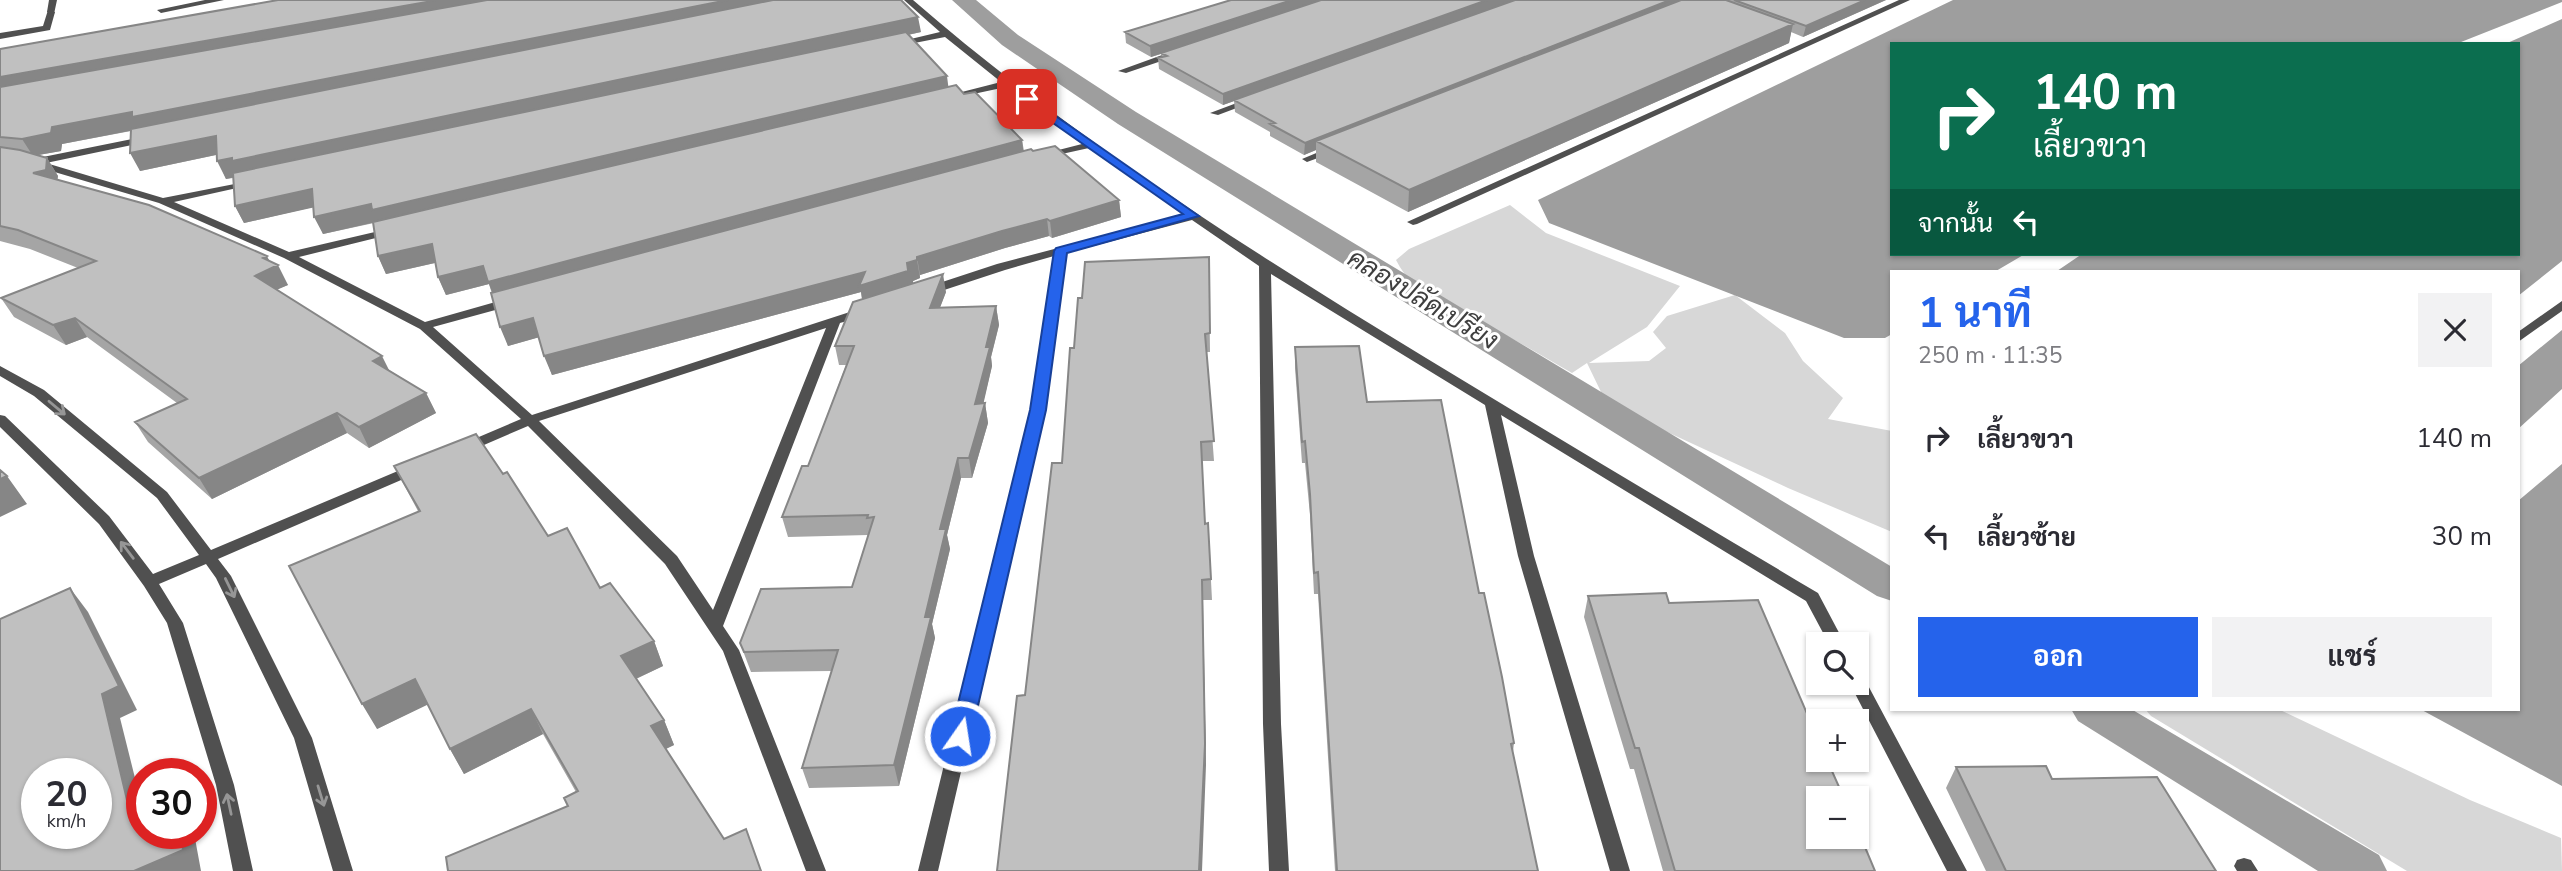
<!DOCTYPE html>
<html lang="th">
<meta charset="utf-8">
<style>
:root{--surface:#fff;--page:#f2f2f3;--text:#2b2b33;--muted:#7c7c81;--accent:#2563eb}
body{margin:0;font-family:"Nunito Sans",Sarabun,sans-serif;background:var(--page);color:var(--text);height:100vh;display:flex;flex-direction:column;font-size:26px;white-space:nowrap}
*{box-sizing:border-box;margin:0}
p{font-size:23px;color:var(--muted)}
.icon{flex:none;width:38px;height:38px;fill:none;stroke:currentColor;stroke-width:2;stroke-linecap:round;stroke-linejoin:round}
.map{position:relative;flex:1;overflow:hidden}
.drawer{position:absolute;left:1890px;top:270px;width:630px;height:441px;display:flex;flex-direction:column;background:var(--surface);border-radius:0px;box-shadow:0 2px 5px #0004}
.drawer>*{flex:none}
.banner{position:absolute;left:1890px;top:42px;width:630px;height:214px;border-radius:0px;box-shadow:0 2px 5px #0004;background:#0b6e4f;color:#fff;overflow:hidden}
.fabs{position:absolute;left:1806px;top:632px;display:grid;gap:14px}
.fabs a{display:grid;place-items:center;width:63px;height:63px;border-radius:0px;background:var(--surface);box-shadow:0 2px 5px #0004;font-size:35px}
.speed{position:absolute;left:21px;top:758px;display:flex;gap:14px;font-size:35px;font-weight:700;text-align:center}
.speed>*{display:grid;place-content:center;width:91px;height:91px;border-radius:50%;background:var(--surface);box-shadow:0 2px 5px #0004;line-height:1}
.speed small{font-size:18px;font-weight:400}
.speed .limit{border:10px solid #d22;background:#fff;color:#111}
.pin{position:absolute;display:grid;place-items:center;width:60px;height:60px;color:#fff;margin:-30px;border-radius:14px;box-shadow:0 4px 10px #0006}
.me{position:absolute;width:77px;margin:-38px;rotate:13deg;stroke-linejoin:round;filter:drop-shadow(0 0 5px #0008)}
.turn{display:flex;align-items:center;gap:24px;height:147px;padding:0 28px;font-size:32px}
.turn .icon{width:91px;height:91px;stroke-width:2.5}
.turn b{display:block;font-size:49px;line-height:60px}
.then{display:flex;align-items:center;height:66px;padding:0 28px;background:#0003;gap:14px;font-size:26px}
.round{display:grid;place-items:center;flex:none;width:74px;height:74px;border-radius:0px;background:var(--page)}
.head{display:flex;align-items:center;justify-content:space-between;height:119px;padding:0 28px}
h1{font-size:42px;font-weight:700;line-height:52px;color:var(--accent)}
.button{display:flex;gap:14px;margin-top:auto;padding:14px 28px}
.button a{flex:1;height:80px;border-radius:0px;background:var(--accent);color:#fff;font-size:28px;font-weight:700;line-height:80px;text-align:center}
.button a+a{background:var(--page);color:var(--text)}
ul{padding:0;list-style:none}
li{display:flex;align-items:center;gap:21px;height:98px;padding:0 28px}
li div{flex:1}
li b{display:block;font-size:26px}
li em{font-style:normal}
.map>svg:first-child{display:block}
.green{fill:#d7d7d7}
.water{fill:#9e9e9e}
.lines{fill:none;stroke-linecap:round;stroke-linejoin:round}
.canal{fill:#9e9e9e;fill-rule:evenodd}
.lane{fill:#505050;fill-rule:evenodd}
.street{fill:#505050;fill-rule:evenodd}
.wall{fill:#a5a5a5}
.shaded-wall{fill:#868686}
.building{fill:#c0c0c0;stroke:#868686;stroke-width:2;fill-rule:evenodd}
.oneway{stroke:#969696}
.route{fill:#2563eb;stroke:#184099;stroke-width:2}
.labels{text-anchor:middle;stroke-width:6;stroke-linejoin:round;paint-order:stroke}
.water-label{font-size:26px;font-style:italic;fill:#3f3f3f;stroke:#fff}
</style>
<div class="map">
<svg width="2562" height="871" viewBox="0 0 2562 871">
<rect width="100%" height="100%" fill="#fff"/>
<path class="green" d="M1510 205 1546 233 1680 286 1647 327 1589 363 1649 361 1666 348 1653 332 1667 316 1735 295 1785 333 1803 361 1843 398 1828 419 1892 431V532L1788 488 1652 425 1602 394 1587 363 1572 373C1549 360 1525 345 1501 333 1463 315 1416 300 1396 260L1409 249Z
M2145 709H2278L2470 800 2561 838 2562 871H2407L2151 716Z"/>
<path class="water" d="M1953 0H2562V2L2456 44H1892V254H2025L1996 271H1892V334L1885 338H1844L1549 223 1538 200Z
M2562 19V261L2518 296V271H2057L2082 254H2518V44H2505Z
M2562 330V389L2518 429V366Z
M2562 464V786L2420 709H2518V501Z"/>
<g class="lines">
<path class="canal" d="M952 0H976L1018 35 1136 112 1892 567V601L1877 596 1118 124 1002 45Z
M2071 709H2131L2379 855 2387 871H2318L2078 721Z"/>
<path class="lane" d="M205 0H224L161 13 157 10Z
M48 10 55 12 50 30 0 39V33L43 26Z"/>
<path class="street" d="M49 0H57L54 14 47 12Z
M904 0H913C1071 137 1247 249 1426 358 1556 437 1687 515 1818 593L1845 644H1829L1806 601 1501 415 1534 556 1630 871H1610L1518 556 1485 405 1271 274 1281 724 1289 871H1269L1263 724 1259 266 1192 220 1067 253 1045 410 938 871H918L1031 410 1054 256 1005 270 932 294 928 295 922 291 924 288 997 264 1184 215 1089 148 1039 159V155L1082 144 1006 87 950 99V95L1001 82 945 37 894 47V43L940 32Z
M1899 0H1910L1417 224 1413 225 1407 222Z
M1176 50 1179 51V55L1126 73 1118 71Z
M1250 98 1258 100 1218 115 1210 113Z
M147 136 151 137V141L46 163 163 198 255 180V184L174 202 289 252 392 228 396 229V233L299 257 425 322 506 299H514L516 302 514 305 433 327 532 415 859 309H867L869 312 867 315 840 323 723 626 739 650 826 871H806L723 651 665 564 528 426 470 451H460L458 448 460 445 521 419 420 329 284 258 159 203 31 165 0 161V155L33 159ZM826 328 713 610 677 556 539 421Z
M1333 146 1338 149 1337 151 1307 162 1302 159Z
M2562 301V311L2518 342V332Z
M0 366 44 390 167 492 211 550 412 465H422L424 468 422 471 218 559 231 576 312 738 353 871H333L294 738 216 578 206 564 159 584 183 623 234 785 253 871H233L216 785 167 623 144 586 99 524 0 427V415L5 416 109 516 153 574 199 555 157 498 34 396 0 376Z
M1857 675 1863 676 1967 871H1947L1849 682H1857Z
M2244 858 2251 860 2258 871H2237L2234 866 2237 860Z"/>
</g>
<path class="wall" d="M1231 0H1886L1803 37 1791 32 1789 43 1408 212 1316 162V150L1304 155 1270 136V132L1235 112 1234 101 1223 105 1159 69 1158 58 1162 57 1161 54 1151 57 1126 43 1125 32Z
M921 32 908 35 949 87 964 94 1022 140 1024 151H1033L1119 200 1121 217 1052 238 1049 236 1005 248 920 275V278L913 281V283L946 292 940 307 996 306 999 325 991 357 992 366 983 403H985L988 423 972 478H961L947 535 950 549 932 624 935 638 899 786 809 788 802 768 832 671 751 672 740 643 852 587 868 535 788 537 782 517 808 466 846 365H839L835 346 862 299 861 292 552 375 539 337 508 346 489 284 446 295 438 277 435 263 386 274 378 256 374 223 323 234 313 207 244 223 235 206 233 178 226 179 216 155 140 171 131 131 62 144 61 151 38 155 47 158 58 176 57 180 269 261 288 285 277 289 389 370 426 393 436 413 369 448 347 433 212 499 148 442 135 422 177 403 87 337 66 345 14 317 1 298 78 268 30 249 0 241V49Z
M1209 275 1210 352H1206L1214 461H1202L1205 524 1208 523 1212 600H1203L1206 765 1025 695 1062 463 1074 348 1082 298Z
M1295 347 1367 402 1479 593 1514 743 1513 752 1538 871H1335L1318 594H1314L1310 515 1305 463H1302L1295 368Z
M394 466 503 474 548 536 654 641 663 666 636 679 664 720 674 745 666 749 724 839 762 871 567 806 576 792 543 734 464 774 450 749 427 704 377 729 418 511Z
M1588 596 1669 603 1875 871H1663L1634 769H1630L1584 617Z
M1956 767 2052 779 2216 871H1986L1946 788Z"/>
<path class="shaded-wall" d="M438 0H530L0 95V77Z
M728 0H809L62 144 61 151 33 156 22 139 52 127Z
M1292 0H1324L1151 57 1150 46Z
M1487 0H1515L1223 105V94Z
M1670 0H1690L1316 141V150L1304 155 1305 143Z
M1865 0H1886L1803 37 1806 26Z
M918 17 921 32 241 179 240 176 226 179 217 161Z
M1793 24 1789 43 1408 212 1409 190Z
M947 76 949 92 323 234 314 217Z
M216 136 225 153 140 171 130 153Z
M1022 140 1024 157 495 300 489 284 446 295 438 277Z
M47 158 58 176 56 188 33 173Z
M312 189 320 206 244 223 235 206Z
M1119 200 1121 217 1052 238 1050 221Z
M1047 219 1049 236 1005 248 920 275 917 257 1002 231Z
M432 244 439 262 386 274 378 256Z
M267 256 273 268 278 265 288 285 265 295 255 276 263 258Z
M917 260 920 278 913 281 914 288 863 305 861 292 552 375 544 356 865 272Z
M943 274 946 292 933 326 930 308Z
M996 306 999 325 991 357 992 366 979 423 975 404 986 347Z
M75 318 87 337 66 345 53 325Z
M533 318 540 337 508 346 500 327Z
M382 356 392 376 373 361Z
M426 393 436 413 369 448 359 427Z
M985 403 988 423 972 478 969 458Z
M337 413 347 433 212 499 199 478Z
M958 458 961 478 947 535 950 549 932 624 935 638 899 786 894 765 925 617 940 529Z
M7 476 27 504 0 517V479Z
M1202 580 1206 765 1202 871H1199Z
M70 588 88 612 137 710 120 718 142 806 127 800Z
M654 641 663 666 631 681 621 656Z
M415 679 429 704 377 729 362 704Z
M531 709 543 734 464 774 450 749Z
M664 720 674 745 661 751 651 726Z
M180 833H194L201 871H134Z"/>
<path class="building" d="M278 0H438L0 77V49Z
M487 0H728L132 117V112L52 127 51 133 22 139 0 137V87Z
M773 0H901L918 17 232 161V158L217 161 216 136 130 153 131 129Z
M1231 0H1292L1150 46 1125 32Z
M1321 0H1487L1223 94 1158 58 1167 56 1161 53Z
M1515 0H1670L1305 143 1270 124 1275 123 1234 100Z
M1681 0H1726L1793 24 1409 190 1316 141Z
M1734 0H1865L1806 26Z
M906 32 947 76 372 210 371 204 314 217 312 189 235 206 233 173Z
M956 85 964 94 975 92 1022 140 488 282 483 266 438 277 432 244 378 256 373 222Z
M1055 146 1119 200 1050 221 1047 219 1002 231 917 257V260L907 263 908 270H911L859 286 865 272 544 356 533 318 500 327 491 293 1031 149 1033 151Z
M0 147 20 150 47 158 46 170 33 173 149 205 267 256 263 258 278 265 255 276 382 356 373 361 426 393 359 427 337 413 199 478 135 422 187 399 75 318 53 325 1 298 96 261 18 230 0 226Z
M1209 257 1210 333 1205 334 1214 441 1201 442 1205 524 1208 523 1211 579 1202 580 1205 744 1199 871H997L1017 696 1025 695 1052 463H1062L1070 348H1074L1078 298H1082L1085 262Z
M943 274 930 308 996 306 986 347H990L975 404 985 403 969 458H958L940 529H946L925 617H931L894 765 802 768 838 650 744 652 740 643 761 589 852 587 874 517 867 518 868 515 782 517 802 466H808L854 346H835L853 302Z
M1359 346 1367 402 1441 400 1479 593H1484L1502 677 1514 743 1511 744 1538 871H1337L1318 572 1314 573 1310 494 1305 441 1302 442 1295 347Z
M476 434 503 474 507 472 548 536 567 528 600 588 610 583 654 641 621 656 664 720 651 726 724 839 746 829 761 871H448L446 857 568 806 564 798 578 791 531 709 450 749 415 679 362 704 289 566 420 511 394 466Z
M0 470 7 476 0 479Z
M70 588 119 686 102 694 127 800 142 793V833H180L183 850 134 871H0V619ZM37 774H96V833H37Z
M1666 593 1669 603 1758 600 1818 739V760H1827L1844 798H1818V836H1857V828L1875 871H1675L1639 748H1635L1588 596Z
M2046 766 2052 779 2157 777 2216 871H2006L1956 767Z"/>
<defs><path id="oneway-shaft" d="M-6 0H5M1.5-3L5.5 0L1.5 3" fill="none" stroke-width="1.6" stroke-linecap="round" stroke-linejoin="round" transform="scale(1.75)"/></defs>
<g class="oneway">
<use href="#oneway-shaft" transform="translate(57 408) rotate(40)"/>
<use href="#oneway-shaft" transform="translate(127 550) rotate(-127)"/>
<use href="#oneway-shaft" transform="translate(230 588) rotate(64)"/>
<use href="#oneway-shaft" transform="translate(321 796) rotate(73)"/>
<use href="#oneway-shaft" transform="translate(229 804) rotate(-102)"/>
</g>
<path class="route" d="M1027 96 1199 216 1067 253 1046 410 971 736 968 741 960 743 953 741 950 736 1030 410 1054 251 1056 248 1183 214 1023 102V97Z"/>
<g class="labels">
<g class="water-label">
<text transform="translate(1423 299) rotate(31)" y="9">คลองปลัดเปรียง</text>
</g>
</g>
</svg>
<div class="fabs">
<a><svg class="icon" aria-label="search" viewBox="0 0 24 24"><circle cx="10" cy="10" r="6"/><path d="M15 15l6 6"/></svg></a>
<a>+</a>
<a>−</a>
</div>
<div class="speed"><div>20<small>km/h</small></div><div class="limit">30</div></div>
<div class="pin" style="left:1027px;top:99px;background:#d93025"><svg class="icon" aria-label="arrive" viewBox="0 0 24 24"><path d="M6 21V4h12l-3 4 3 4H6"/></svg></div>
<svg class="me" style="left:960px;top:736px" viewBox="-20 -20 40 40"><circle r="17" fill="#2563eb" stroke="#fff" stroke-width="3"/><path d="M0-11L8 9 0 5-8 9z" fill="#fff"/></svg>
<div class="banner">
<div class="turn"><svg class="icon" aria-label="right" viewBox="0 0 24 24"><path d="M7 20v-9h11M14 6l5 5-5 5"/></svg><div><b>140 m</b>เลี้ยวขวา</div></div>
<div class="then">จากนั้น<svg class="icon" aria-label="left" viewBox="0 0 24 24"><path d="M17 20v-9H6M10 6l-5 5 5 5"/></svg></div>
</div>
<section class="drawer">
<div class="head"><div><h1>1 นาที</h1><p>250 m · 11:35</p></div><a class="round"><svg class="icon" aria-label="close" viewBox="0 0 24 24"><path d="M6 6l12 12M18 6L6 18"/></svg></a></div>
<ul>
<li><svg class="icon" aria-label="right" viewBox="0 0 24 24"><path d="M7 20v-9h11M14 6l5 5-5 5"/></svg><div><b>เลี้ยวขวา</b></div><em>140 m</em></li>
<li><svg class="icon" aria-label="left" viewBox="0 0 24 24"><path d="M17 20v-9H6M10 6l-5 5 5 5"/></svg><div><b>เลี้ยวซ้าย</b></div><em>30 m</em></li>
</ul>
<div class="button"><a>ออก</a><a>แชร์</a></div>
</section>
</div>
